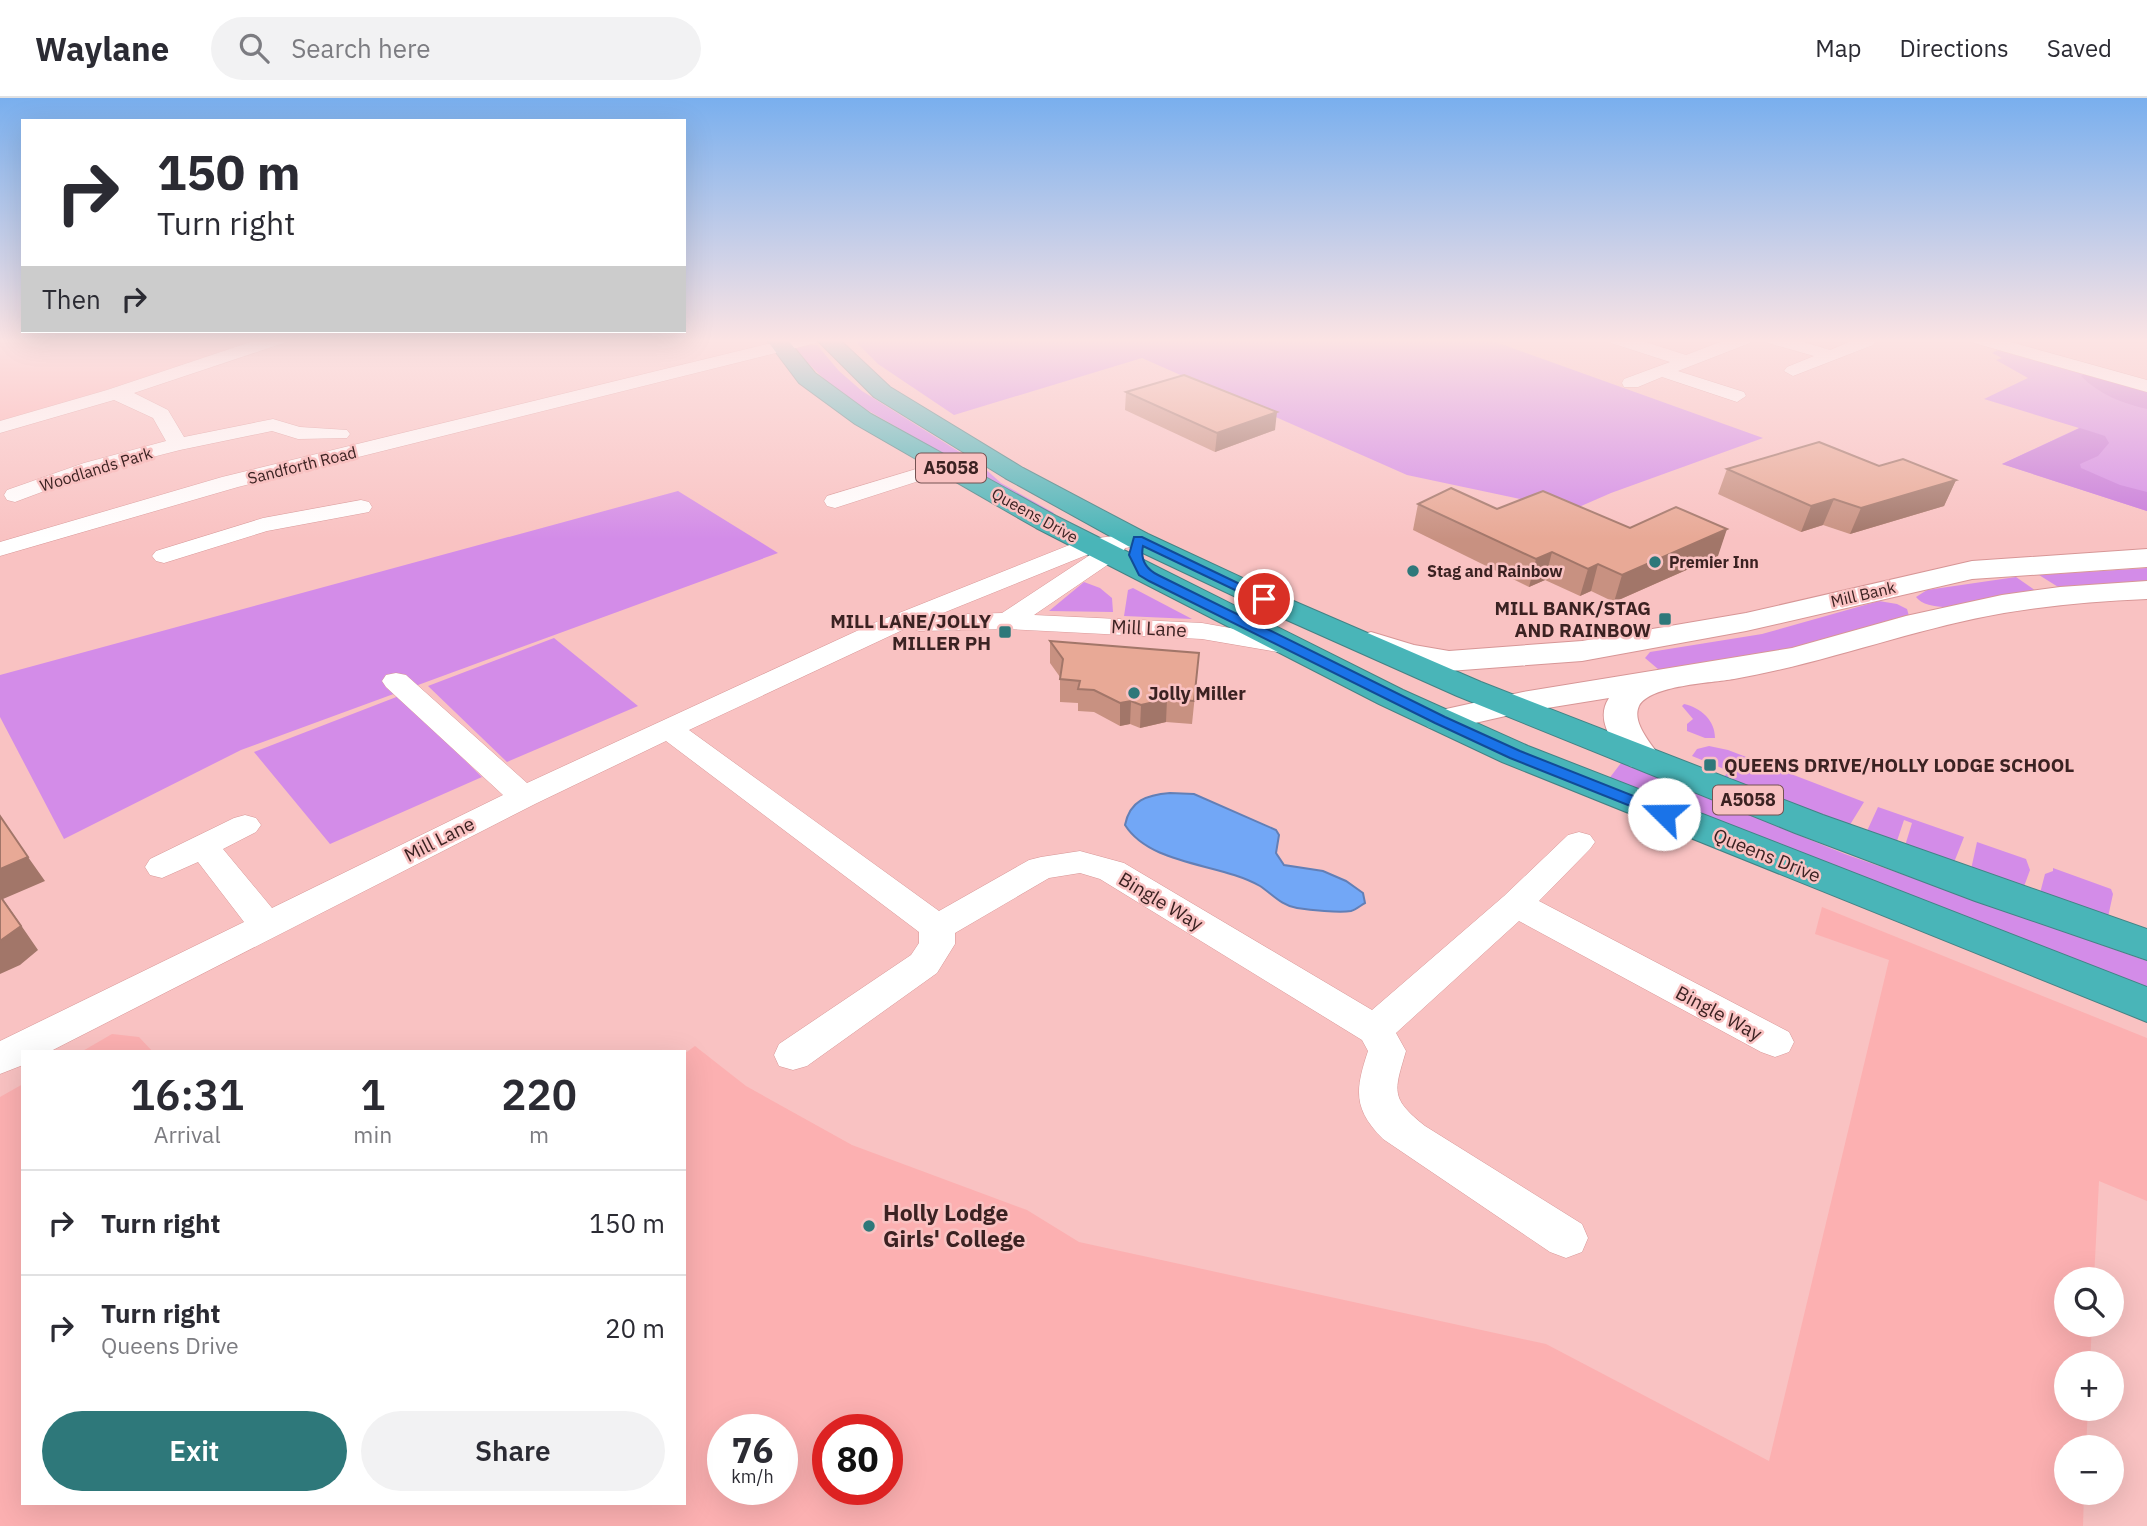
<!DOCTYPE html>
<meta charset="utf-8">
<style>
:root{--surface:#fff;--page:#f2f2f3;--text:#2b2b33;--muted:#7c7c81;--line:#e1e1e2;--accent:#2e787a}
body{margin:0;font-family:"IBM Plex Sans",sans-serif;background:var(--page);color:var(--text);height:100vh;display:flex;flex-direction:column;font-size:26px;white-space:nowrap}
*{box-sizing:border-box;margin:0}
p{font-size:23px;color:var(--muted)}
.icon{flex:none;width:38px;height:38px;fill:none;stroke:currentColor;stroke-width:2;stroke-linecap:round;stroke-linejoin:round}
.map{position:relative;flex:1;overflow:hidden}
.sheet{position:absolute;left:21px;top:952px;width:665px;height:455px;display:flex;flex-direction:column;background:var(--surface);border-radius:0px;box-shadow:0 7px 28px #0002}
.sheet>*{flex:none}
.banner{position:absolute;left:21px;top:21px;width:665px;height:214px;border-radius:0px;box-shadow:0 7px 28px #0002;background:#fff;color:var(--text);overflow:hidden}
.buttons{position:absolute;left:2054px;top:1169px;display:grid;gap:14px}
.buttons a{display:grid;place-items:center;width:70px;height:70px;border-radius:50%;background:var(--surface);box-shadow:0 7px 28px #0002;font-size:35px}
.speed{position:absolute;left:707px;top:1316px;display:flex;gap:14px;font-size:35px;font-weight:700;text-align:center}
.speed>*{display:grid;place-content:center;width:91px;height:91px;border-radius:50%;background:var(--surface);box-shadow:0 7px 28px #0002;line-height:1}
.speed small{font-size:18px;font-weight:400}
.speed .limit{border:10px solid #d22;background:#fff;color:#111}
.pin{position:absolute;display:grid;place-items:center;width:60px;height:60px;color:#fff;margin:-30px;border:4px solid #fff;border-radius:50%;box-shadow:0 2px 7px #0007}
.me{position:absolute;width:77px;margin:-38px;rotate:292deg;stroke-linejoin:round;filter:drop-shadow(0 0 5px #0008)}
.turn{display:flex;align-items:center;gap:24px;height:147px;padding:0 21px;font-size:32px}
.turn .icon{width:91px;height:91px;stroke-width:2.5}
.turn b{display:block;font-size:49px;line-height:60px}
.then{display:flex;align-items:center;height:66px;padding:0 21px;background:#0003;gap:14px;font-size:26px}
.eta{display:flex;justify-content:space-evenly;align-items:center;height:119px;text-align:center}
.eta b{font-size:42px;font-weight:600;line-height:49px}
.cta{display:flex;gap:14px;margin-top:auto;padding:14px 21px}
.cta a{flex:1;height:80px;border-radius:42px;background:var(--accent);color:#fff;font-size:28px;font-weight:600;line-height:80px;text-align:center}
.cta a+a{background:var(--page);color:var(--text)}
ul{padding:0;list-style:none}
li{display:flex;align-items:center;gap:21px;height:105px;padding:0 21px;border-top:2px solid var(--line)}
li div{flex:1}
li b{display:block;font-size:26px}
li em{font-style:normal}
header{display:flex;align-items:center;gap:42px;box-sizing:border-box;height:98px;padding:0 35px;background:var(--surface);border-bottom:2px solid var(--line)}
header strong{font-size:33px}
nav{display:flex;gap:38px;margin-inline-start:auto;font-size:24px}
.search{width:490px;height:63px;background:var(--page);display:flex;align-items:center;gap:18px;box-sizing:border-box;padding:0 24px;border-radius:38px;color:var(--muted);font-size:26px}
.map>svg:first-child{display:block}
.built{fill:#fcb0b1;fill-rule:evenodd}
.green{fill:#d38ce8}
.forest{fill:#c679dc}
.water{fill:#72a7f6;stroke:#627fb6;stroke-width:2}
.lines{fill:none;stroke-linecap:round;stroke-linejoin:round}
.street-casing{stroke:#d79696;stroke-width:1}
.secondary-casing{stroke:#d79696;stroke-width:2}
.highway-casing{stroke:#448284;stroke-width:2}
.street{fill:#fff;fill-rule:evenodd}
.secondary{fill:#fff;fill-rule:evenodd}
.highway{fill:#49b5b8;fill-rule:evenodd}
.wall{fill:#c89181}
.shaded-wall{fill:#a27669}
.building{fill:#e8a996;stroke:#a27669;stroke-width:2}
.route{fill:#1a73e8;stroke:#114b97;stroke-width:2}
.poi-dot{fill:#2e787a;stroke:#f9c2c2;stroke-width:2.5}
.labels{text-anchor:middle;stroke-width:5;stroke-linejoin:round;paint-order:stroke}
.far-street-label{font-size:16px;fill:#3b2222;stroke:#f9c2c2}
.far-poi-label{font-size:16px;font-weight:bold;fill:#3b2222;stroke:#f9c2c2;text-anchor:start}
.shield{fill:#f9c2c2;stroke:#745252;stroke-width:2}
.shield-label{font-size:18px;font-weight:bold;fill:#3b2222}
.poi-label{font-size:19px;font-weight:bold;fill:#3b2222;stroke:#f9c2c2;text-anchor:end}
.street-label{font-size:19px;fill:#3b2222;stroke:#f9c2c2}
.near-poi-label{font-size:23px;font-weight:bold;fill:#3b2222;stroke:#f9c2c2;text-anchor:start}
</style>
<header>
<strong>Waylane</strong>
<div class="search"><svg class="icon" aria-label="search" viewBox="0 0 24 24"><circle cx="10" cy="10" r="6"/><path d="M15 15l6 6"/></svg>Search here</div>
<nav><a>Map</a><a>Directions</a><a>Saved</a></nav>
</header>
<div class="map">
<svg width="2147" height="1428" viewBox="0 0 2147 1428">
<rect width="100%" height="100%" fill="#f9c2c2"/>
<path class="built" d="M0 241H265L0 326Z
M1822 809 2147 940V1103L2099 1083 2094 1181H2067V1227H2092L2090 1265H2067V1311H2088L2086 1349H2067V1395H2084L2083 1428H0V999L23 986V1405H684V956L695 948 746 988 852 1047 1027 1112 1079 1144 1546 1246 1769 1363 1889 862 1815 836ZM723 1332H782V1391H723ZM828 1332H887V1391H828Z
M112 936 139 939 153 954H81Z"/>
<path class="green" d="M853 241H1487L1763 340 1611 395 1572 412 1407 377 1142 260 954 317 878 266Z
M807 247H817L839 273 862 293 982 368 1001 385 1054 415 1049 417 855 305 830 287 794 251Z
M1998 252 2147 294V413L2002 366 2079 330 1984 301 2028 280 1996 262 2002 260 1992 255Z
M678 393 778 455 241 652 64 741 0 619V577Z
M2147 470V487L2063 492 2039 477Z
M2016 479 2039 495C2013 499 1933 522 1916 499L1927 492Z
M1084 484 1100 490 1112 500 1113 514 1049 513Z
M1133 490 1192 521 1124 518 1128 492Z
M1879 503 1897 506 1907 511 1909 518 1804 549 1664 573 1658 571 1645 560 1650 554 1762 536Z
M554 540 638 608 507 664 428 588Z
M399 598 482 679 330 746 254 654Z
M1684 606C1701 610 1715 622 1715 640H1705L1687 633V626L1693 621 1682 608Z
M1709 648 1728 652 1864 704 1848 730 1722 681 1729 673 1692 658 1697 651Z
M1621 665 1845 756 2147 863V891L1608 682Z
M1878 709 1964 739 1953 767 1904 751 1912 725 1904 722 1896 746 1867 733Z
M1977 744 2026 761 2030 772 2022 794 1970 776Z
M2053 770 2111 791 2113 796 2108 819 2039 799 2045 776 2053 773Z"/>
<path class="forest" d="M2084 276 2147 294V311C2122 305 2100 297 2081 278Z
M2080 330 2105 338 2109 345 2098 358 2080 366 2081 370 2120 387 2147 394V413L2002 366Z"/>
<path class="water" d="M1170 695 1194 696 1276 732 1279 737 1276 755 1284 767 1323 773 1346 783 1363 795 1365 805C1361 807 1356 812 1351 813 1339 815 1310 812 1297 810 1282 808 1272 796 1260 788 1221 765 1151 768 1125 727 1130 702 1147 697 1170 695Z"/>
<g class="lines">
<g class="street-casing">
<path id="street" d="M260 241H286L284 245 134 295 168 312 184 339 273 321 300 329 347 332 350 336 347 340 298 341 272 333 180 352 98 373 15 404 7 402 4 397 7 392 84 365 166 343 153 320 114 302 0 335V323L107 292Z
M788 241H818L816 245 238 389 0 458V444L222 379Z
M1609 241H1636L1686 257 1728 241H1752L1750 245 1678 273 1744 294 1746 298 1737 304 1662 279 1638 289H1624L1622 285 1624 281 1670 264 1611 245Z
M1766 241H1794L1830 252 1856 241 1876 243 1873 247 1793 278 1784 273 1787 269 1814 258 1768 245Z
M1972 241H2000L2147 282V294L1974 245Z
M946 362 953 364 956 368 953 372 835 410 827 408 824 403 827 398Z
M361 402 369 404 372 409 369 414 267 433 164 465 156 463 152 458 156 453 263 420Z
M1138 435 1146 437 1150 442 1146 447 1125 450 1122 457 1034 517 1202 525 1298 542 1302 548 1298 554 1289 556 1202 541 1008 531 919 533 909 529 689 632 939 813 1029 762 1041 759 1080 753 1124 765 1372 912 1504 798 1568 737 1579 734 1590 737 1595 744 1590 751 1539 803 1789 934 1794 944 1789 954 1775 959 1761 954 1519 823 1396 935 1406 953C1394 994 1390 1000 1425 1028L1582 1126 1588 1140 1582 1154 1566 1160 1550 1154 1383 1041C1353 1011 1355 992 1368 953L1362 942 1100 781 1080 775 1049 780 955 835V846L937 875 807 968 793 972 779 968 774 957 779 946 911 857 919 845V834L666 643 535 706 49 954H23V967L0 976V943L244 824 198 764 162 780 150 777 145 769 150 761 234 720 245 717 256 720 261 727 256 734 223 751 272 810 503 697 386 589 382 583 386 577 396 575 406 577 527 685 874 525 1082 442ZM1096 453 1002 515 938 517 1094 454Z"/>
</g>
<g class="secondary-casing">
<path id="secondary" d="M2147 451V469L1972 481 1746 533 1582 563 1449 573 1397 563 1360 551 1355 544 1360 537 1371 534 1414 547 1449 553 1582 543 1746 515 1972 463Z
M2147 483V501C2099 503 2051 507 2004 515 1912 531 1826 565 1734 581 1712 585 1650 587 1639 608 1631 625 1653 648 1661 660L1656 668 1643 671 1630 668C1617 649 1593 624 1609 600L1523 614 1440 633 1428 629 1422 622 1428 615 1523 594 1792 550 1906 518 2002 497 2060 489Z"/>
</g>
<g class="highway-casing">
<path id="highway" d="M766 241H787L815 275 871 316 1056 418 1403 592 1528 648 2147 889V924L1502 664 1379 606 1036 430 855 326 799 285Z
M816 241H839L890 289 1023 370 1148 436 1275 495 1481 584 1823 717 2147 831V862L1975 803 1795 735 1457 598 1253 507 1128 448 1005 380 874 299Z"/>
</g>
<use href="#street" class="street"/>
<use href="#secondary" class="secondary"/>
<use href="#highway" class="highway"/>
</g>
<path class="wall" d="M1126 294 1275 332 1215 354 1125 312Z
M1879 368 1956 382 1944 408 1850 436 1823 427 1801 434 1718 396 1727 371Z
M1418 406 1497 411 1630 430 1718 458 1614 504 1591 493 1580 498 1545 482 1529 489 1413 432Z
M1050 543 1197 577 1192 626 1166 624 1140 630 1130 626 1120 628 1094 614 1078 613V605L1060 604V579L1050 565Z"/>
<path class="shaded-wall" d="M1277 314 1275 332 1215 354 1217 335Z
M1956 382 1944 408 1850 436 1861 410Z
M1834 401 1823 427 1801 434 1811 408Z
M1727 431 1718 458 1614 504 1622 477Z
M1552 454 1545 482 1529 489 1536 461Z
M1598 466 1591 493 1580 498 1588 471Z
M1167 601 1166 624 1140 630 1141 607Z
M1131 603 1130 626 1120 628V605Z
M28 759 45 783 3 801 38 852 20 867 0 876V771Z"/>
<path class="building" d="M1184 277 1277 314 1217 335 1126 294Z
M1819 344 1879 368 1903 361 1956 382 1861 410 1834 401 1811 408 1727 371Z
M1451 390 1497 411 1543 393 1630 430 1676 409 1727 431 1622 477 1598 466 1588 471 1552 454 1536 461 1418 406Z
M1050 543 1199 555 1194 603 1167 601 1141 607 1131 603 1120 605 1094 592 1078 591 1080 583 1060 581 1063 561Z
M0 718 28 759 0 771Z
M0 798 21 828 0 843Z"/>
<linearGradient id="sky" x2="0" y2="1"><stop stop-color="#79afee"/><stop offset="0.55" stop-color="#fce4e4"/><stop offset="1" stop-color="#fce4e4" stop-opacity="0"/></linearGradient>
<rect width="2147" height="441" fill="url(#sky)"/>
<path class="route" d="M1134 439H1142L1271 501 1269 504H1260L1143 448C1140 462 1146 471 1158 477L1445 619 1520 653 1669 712 1672 716 1669 719H1658L1510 660 1435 625 1149 483 1139 477 1129 457Z"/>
<g class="poi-dot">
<circle cx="1655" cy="464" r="7"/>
<circle cx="1413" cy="473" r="7"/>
<rect x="1658" y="514" width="14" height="14" rx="3.5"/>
<rect x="998" y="527" width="14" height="14" rx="3.5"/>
<circle cx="1134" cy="595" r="7"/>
<rect x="1703" y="660" width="14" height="14" rx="3.5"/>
<circle cx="869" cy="1128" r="7"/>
</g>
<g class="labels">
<g class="far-street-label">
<text transform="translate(302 367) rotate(-14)" y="6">Sandforth Road</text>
<text transform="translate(96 371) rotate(-17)" y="6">Woodlands Park</text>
<text transform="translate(1035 417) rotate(29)" y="6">Queens Drive</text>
<text transform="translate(1863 496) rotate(-13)" y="6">Mill Bank</text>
</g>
<g class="far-poi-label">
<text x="1669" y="470">Premier Inn</text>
<text x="1427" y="479">Stag and Rainbow</text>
</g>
<g class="shield">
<rect x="916" y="355.5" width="70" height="29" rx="5"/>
<rect x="1713" y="687.5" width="70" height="29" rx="5"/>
</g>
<g class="shield-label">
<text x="951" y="376">A5058</text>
<text x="1748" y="708">A5058</text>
</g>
<g class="poi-label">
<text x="1651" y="517">MILL BANK/STAG<tspan x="1651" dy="22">AND RAINBOW</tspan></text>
<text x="991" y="530">MILL LANE/JOLLY<tspan x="991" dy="22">MILLER PH</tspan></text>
<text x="1148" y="602" text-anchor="start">Jolly Miller</text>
<text x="1724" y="674" text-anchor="start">QUEENS DRIVE/HOLLY LODGE SCHOOL</text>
</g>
<g class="street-label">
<text transform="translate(1149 530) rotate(3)" y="7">Mill Lane</text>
<text transform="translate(439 741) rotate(-27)" y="7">Mill Lane</text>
<text transform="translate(1767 757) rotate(22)" y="7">Queens Drive</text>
<text transform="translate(1161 803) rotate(31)" y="7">Bingle Way</text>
<text transform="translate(1719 915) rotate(28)" y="7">Bingle Way</text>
</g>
<g class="near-poi-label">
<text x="883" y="1123">Holly Lodge<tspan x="883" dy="26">Girls' College</tspan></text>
</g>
</g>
</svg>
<div class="buttons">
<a><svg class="icon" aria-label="search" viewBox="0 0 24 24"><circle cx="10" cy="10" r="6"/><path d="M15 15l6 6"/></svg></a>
<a>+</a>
<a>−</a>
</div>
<div class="speed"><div>76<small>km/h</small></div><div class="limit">80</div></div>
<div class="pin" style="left:1264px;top:501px;background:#d93025"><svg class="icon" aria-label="arrive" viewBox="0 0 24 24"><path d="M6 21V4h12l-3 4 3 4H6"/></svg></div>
<svg class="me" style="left:1664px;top:716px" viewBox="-20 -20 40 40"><circle r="19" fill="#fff"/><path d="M0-13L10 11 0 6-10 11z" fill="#1a73e8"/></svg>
<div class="banner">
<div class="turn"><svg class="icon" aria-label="right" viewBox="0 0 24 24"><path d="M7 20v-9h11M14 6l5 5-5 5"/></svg><div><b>150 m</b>Turn right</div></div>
<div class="then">Then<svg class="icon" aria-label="right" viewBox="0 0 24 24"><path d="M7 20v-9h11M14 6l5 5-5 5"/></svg></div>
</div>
<section class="sheet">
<div class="eta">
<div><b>16:31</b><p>Arrival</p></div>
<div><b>1</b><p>min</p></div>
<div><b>220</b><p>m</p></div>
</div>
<ul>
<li><svg class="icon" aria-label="right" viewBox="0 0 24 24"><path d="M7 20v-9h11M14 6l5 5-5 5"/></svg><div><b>Turn right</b></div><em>150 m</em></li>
<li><svg class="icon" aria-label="right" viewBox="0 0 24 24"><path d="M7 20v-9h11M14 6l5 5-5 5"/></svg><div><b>Turn right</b><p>Queens Drive</p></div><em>20 m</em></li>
</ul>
<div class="cta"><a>Exit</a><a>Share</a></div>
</section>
</div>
